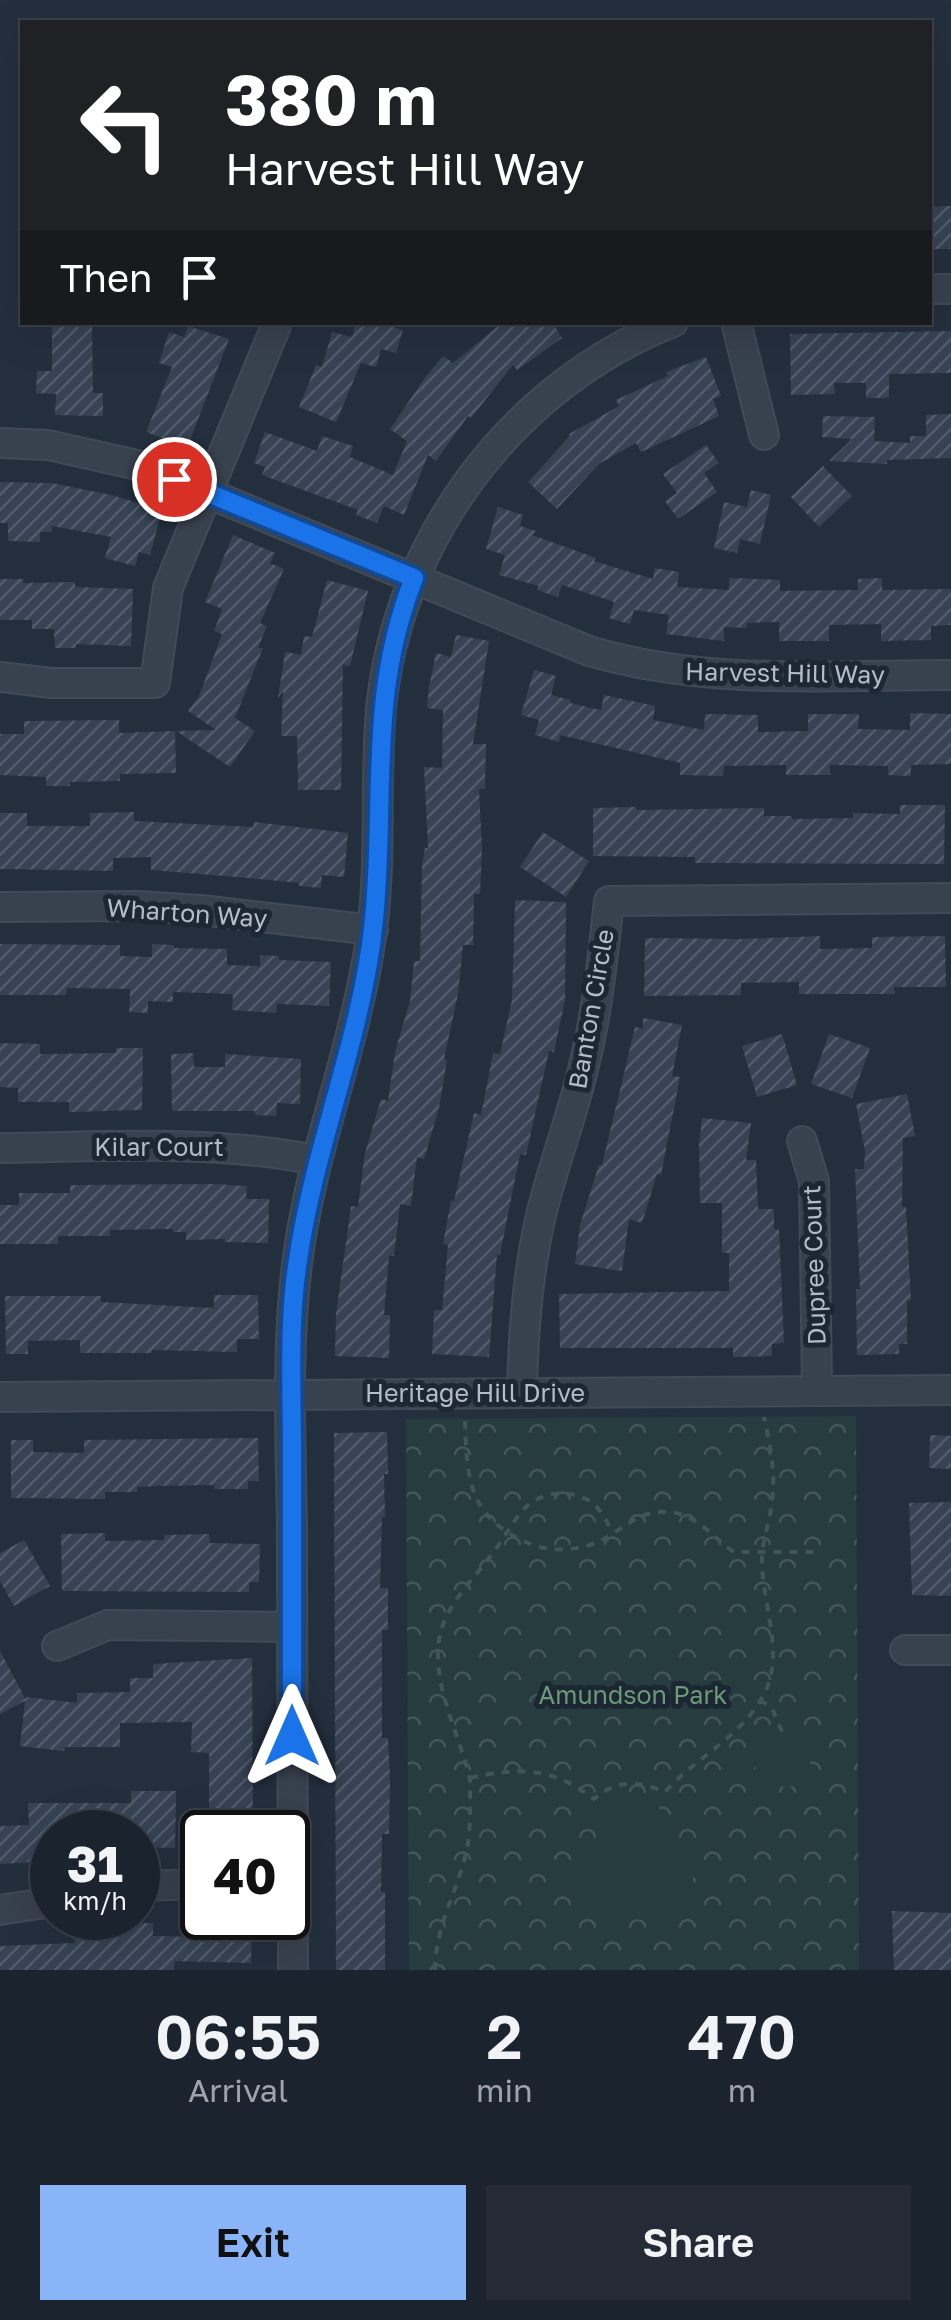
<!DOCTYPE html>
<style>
:root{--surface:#1b232e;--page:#242b36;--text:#f1f3f6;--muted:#a0a4aa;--line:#39404a;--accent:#8ab4f8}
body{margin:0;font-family:"Golos Text",sans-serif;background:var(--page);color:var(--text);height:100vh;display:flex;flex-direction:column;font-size:38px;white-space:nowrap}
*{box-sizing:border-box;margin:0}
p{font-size:32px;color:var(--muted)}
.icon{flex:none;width:55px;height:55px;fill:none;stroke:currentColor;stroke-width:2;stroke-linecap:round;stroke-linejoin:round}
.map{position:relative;height:1970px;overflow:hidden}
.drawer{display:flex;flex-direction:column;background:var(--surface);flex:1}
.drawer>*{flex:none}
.hud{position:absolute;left:20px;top:20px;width:912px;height:305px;border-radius:0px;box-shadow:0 10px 40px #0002,0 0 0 2px var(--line);background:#202124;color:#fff;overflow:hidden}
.speed{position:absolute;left:30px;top:1810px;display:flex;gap:20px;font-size:50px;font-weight:700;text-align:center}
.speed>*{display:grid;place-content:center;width:130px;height:130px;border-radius:50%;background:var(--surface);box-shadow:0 10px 40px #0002,0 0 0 2px var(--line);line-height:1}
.speed small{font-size:25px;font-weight:400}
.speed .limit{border:5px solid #111;border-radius:15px;background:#fff;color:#111}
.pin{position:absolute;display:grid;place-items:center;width:85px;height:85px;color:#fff;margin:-42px;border:5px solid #fff;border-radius:50%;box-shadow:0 2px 10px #0007}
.me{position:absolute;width:110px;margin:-55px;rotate:0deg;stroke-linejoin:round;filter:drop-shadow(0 0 8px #0008)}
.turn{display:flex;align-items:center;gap:35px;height:210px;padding:0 40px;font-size:45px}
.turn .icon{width:130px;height:130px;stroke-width:2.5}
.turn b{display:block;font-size:70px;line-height:85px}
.then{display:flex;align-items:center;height:95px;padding:0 40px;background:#0003;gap:20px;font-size:38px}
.eta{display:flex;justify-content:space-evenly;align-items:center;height:170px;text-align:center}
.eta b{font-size:60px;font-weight:600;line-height:70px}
.primary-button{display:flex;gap:20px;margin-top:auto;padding:20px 40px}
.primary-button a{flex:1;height:115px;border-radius:0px;background:var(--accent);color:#111;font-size:40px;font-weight:600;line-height:115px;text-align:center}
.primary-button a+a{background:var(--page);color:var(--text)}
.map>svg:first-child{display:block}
.park{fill:url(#park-crowns)}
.garden{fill:#263c3f}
.building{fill:url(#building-hatch)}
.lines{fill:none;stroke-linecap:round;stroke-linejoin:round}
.minor-casing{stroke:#414a57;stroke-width:32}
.path{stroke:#3f5557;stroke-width:4;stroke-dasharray:8 8;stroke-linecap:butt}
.minor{stroke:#38414e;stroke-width:28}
.route-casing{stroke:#114b97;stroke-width:25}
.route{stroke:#1a73e8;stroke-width:18}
.labels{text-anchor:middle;stroke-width:10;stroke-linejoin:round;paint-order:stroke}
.street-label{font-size:25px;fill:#b4bcc9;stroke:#1d2633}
.park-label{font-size:25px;fill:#6b9a76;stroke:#1d2633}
</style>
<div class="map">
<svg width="951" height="1970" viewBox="0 0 951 1970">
<defs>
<pattern id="park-crowns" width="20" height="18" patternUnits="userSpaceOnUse" patternTransform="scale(2.5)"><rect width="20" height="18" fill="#263c3f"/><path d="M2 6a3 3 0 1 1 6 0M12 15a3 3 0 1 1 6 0" fill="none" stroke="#435659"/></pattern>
<pattern id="building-hatch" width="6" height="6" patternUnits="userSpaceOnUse" patternTransform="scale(2.5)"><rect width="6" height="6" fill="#364354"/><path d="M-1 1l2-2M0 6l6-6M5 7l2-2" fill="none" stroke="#515c6b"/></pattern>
</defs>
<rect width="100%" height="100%" fill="#242f3e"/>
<path class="park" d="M856 1416 859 1970H409L406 1419Z"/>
<path class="garden" d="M780 1736C810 1740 812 1760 812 1786L755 1787C754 1762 755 1746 780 1736Z
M638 1791 653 1799 664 1815 655 1827 697 1869C690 1885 682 1905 666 1913 639 1927 597 1918 581 1892 577 1886 574 1877 572 1870L611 1828 602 1817 604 1808 618 1794Z"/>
<path class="building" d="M951 206V249H931L930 207Z
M52 322H92L93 393H103V416L55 415 56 394 36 393 37 371H52Z
M356 322H376L403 330 396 353 381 349 376 367 361 363 336 422 299 407 316 365 322 367 332 332 352 337Z
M503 322H552L562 338 517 370 513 365 471 418 468 416 436 461 428 455 404 515 384 506 377 523 356 515 358 510 262 475 265 467 254 463 265 432 317 451 322 436 353 446 350 457 393 475 407 441 390 429 424 379 443 356 453 363Z
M188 326 229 339 187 448 146 432 172 367 159 363 169 332 184 337Z
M951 331V373L889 374V398H866V383H834L835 394 791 395 790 334Z
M706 357 721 396 713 399 719 416 641 452 636 443 599 464 557 509 528 482 570 436 569 434 619 406 616 400 668 376 666 372Z
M951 414V458L887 460V464L829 461 852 439 822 437 823 416 875 417 874 441 910 443V436H926V415Z
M706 445 719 463 704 473 717 492 678 519 665 501 677 493 663 474Z
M823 466 852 496 819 527 791 497Z
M0 482 52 483 111 495 162 510 150 555 139 552 135 566 105 558 111 537 52 526V532H40V542L8 541V523H0Z
M751 490 771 495 760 544 740 539 737 553 714 548 724 502 747 507Z
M498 507 523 515 520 526 536 531 532 535 596 558 594 561 653 579 655 568 679 572 677 587 729 590V578L780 580V591L858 590V579L882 578V590L951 589V625L931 626V640L881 641V624L829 625V641H779V622L747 623 746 628 724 627V641L666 634 669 615 634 610 630 624 609 618 614 602 562 585 558 597 537 590 539 586 499 575 505 555 486 549Z
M233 535 275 553 270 563 284 569 260 623 267 626 258 648H263L235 718 255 731 230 767 176 731 216 730 188 711 199 696 222 634 214 631 222 609 205 602Z
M0 579H23V583L75 582V587L133 589 131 646 76 644V648H55L54 629H32V620H0Z
M327 580 368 591 350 666 343 665 341 790H298L297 736H281L283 691 278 698 285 652 301 655 304 636 312 637Z
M456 635 489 641 473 744H486L485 789H479L482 850 480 894H474L473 945H463L458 994 444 1059 447 1060 439 1108 424 1159 417 1157 411 1206 400 1204 394 1256H389L384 1315H390L389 1358 335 1356 336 1314 351 1206 358 1207 365 1153 381 1099 388 1101 395 1052 410 1001 414 961H420L422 866 425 848H428L424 767 442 768 443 710 427 708 429 687 436 653 451 657Z
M534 670 556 676 551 695 571 700 570 703 601 710 604 695 655 706 653 720 704 730 705 714 758 715V732L808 731V714H859L858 729 910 730V713L951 714V764L911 765V776L888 775V766L830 765V775H786V765L724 766 723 776 680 775V763L560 735 559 742 535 735 539 720 521 715Z
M119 720V733L175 731 176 773 120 774V781L70 782V786H46V777L0 775V734H24V721Z
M900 805H945L944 864 695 863V857L593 856V808L636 807 637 810 764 808V816H792V819L853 818V813L900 814Z
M134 812V821L253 827 254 822 348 833 344 877 322 875 321 888 299 886V883L248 878 151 870V857L113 858V871L0 869V813H27V826H90V813Z
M543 832 589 861 566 897 520 867Z
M515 900 566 902 565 1000 554 1052 549 1051 526 1155 520 1154 500 1255 497 1254 489 1357 432 1354 434 1310H442L448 1245 443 1244 451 1200 454 1201 474 1113 481 1115 493 1053 500 1054 512 1000Z
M820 936V949L872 948V937L945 936 946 987H894L895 994H799V982L741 983V995L644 996 645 938 741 939Z
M0 944 120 945V956L152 957V944L174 945V948L227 949V965L260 966V955L279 956V960L331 962 329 1006 277 1004 276 1013 232 1010 233 994 173 992V1002L148 1001V1013L129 1012 130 989 67 988 66 995H0Z
M643 1018 682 1025 672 1076 680 1077 661 1175 657 1174 642 1223 629 1219 622 1271 575 1264 580 1225 599 1165H602L635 1027 643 1029Z
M782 1034 797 1085 757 1097 742 1046Z
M829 1034 870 1048 852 1098 811 1084Z
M0 1043 40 1044V1054L116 1053V1048H143L142 1110 69 1112V1102H18V1088L0 1087Z
M193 1053 194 1067H225V1054L301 1059 300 1104 277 1103 276 1116 255 1115V1111H172L171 1054Z
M907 1094 915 1136 903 1138 902 1207H906L911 1300 907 1301V1344H899V1354L857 1355 856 1289H860L855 1169H864L865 1151 856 1104Z
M702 1118 751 1123 746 1160H756L758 1209H774V1229H779L784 1343 772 1344V1356L733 1357V1348H560L559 1294 729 1291V1253H722V1203H700L699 1145Z
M213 1184 247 1186 246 1199H269L268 1243 224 1242 225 1239 186 1240V1232H173V1229L110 1230V1236H58V1244H0V1205H19V1193H70V1185Z
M214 1295H258L259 1339H237V1352L152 1350V1353H80V1340L28 1341V1354H6L5 1296H101V1302L214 1308Z
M387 1432 388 1474H384L385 1517H382L380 1588H388V1630H382V1738H388L390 1780 389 1834H382L381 1892H385V1970H336L334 1433Z
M930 1435 951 1436V1469L929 1468Z
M258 1438 259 1481H248V1489H214V1485L157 1486 137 1487V1492H105V1499L11 1498V1440H33V1452L84 1453V1440Z
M951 1502V1596L912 1595 909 1503Z
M105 1533V1541L164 1540V1535L209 1534 210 1543 260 1544 259 1582H249V1592L62 1591 61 1534Z
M24 1540 50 1586 14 1606 0 1581V1553Z
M0 1651 26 1700V1697L77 1703V1693L130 1692V1678H153V1664L252 1658 253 1832H209V1753L191 1752 192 1722 120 1723V1747H65L64 1751 20 1746 25 1701 0 1714Z
M131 1791H176L175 1848 138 1847V1832H52V1861L0 1864V1826L29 1825 28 1803H131Z
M892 1911 951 1913V1970H894Z
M199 1920 252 1921 251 1963 175 1961 174 1970H0V1946L75 1943V1930L130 1928V1923H153V1936L198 1937Z"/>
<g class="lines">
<g class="minor-casing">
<path id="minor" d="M930 289H951
M736 322 764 435
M0 443 48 445 142 466 589 651C709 686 828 675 951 675
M0 677 51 683H155L168 588 276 326
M0 907 137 906 201 910 373 930
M802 1141 814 1181 817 1390
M0 1148C107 1147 211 1139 316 1160
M522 1393C523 1336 527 1280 539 1224 551 1169 573 1116 585 1061 598 1008 603 954 609 901L951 898
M0 1397 951 1390
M57 1646 108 1625 292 1627
M905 1650H951
M138 1886 202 1884
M0 1910 52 1902
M293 1970C293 1824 292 1678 292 1532 291 1443 286 1352 297 1264 310 1157 352 1056 369 950 383 870 374 790 381 709 398 538 513 385 673 322"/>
</g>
<path class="path" d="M465 1421C467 1479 468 1516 526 1542 547 1552 571 1551 593 1544 623 1533 634 1509 670 1512 698 1515 713 1538 734 1552H817
M760 1700 772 1708 783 1734
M470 1778C519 1767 553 1767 594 1799 616 1779 639 1781 665 1792 696 1757 739 1739 763 1696 786 1654 762 1606 762 1561 762 1540 770 1521 772 1501 776 1472 770 1445 764 1417
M435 1970C435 1927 458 1890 467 1849 471 1827 470 1801 470 1778 459 1734 430 1681 440 1635 447 1604 472 1581 490 1557 503 1541 512 1521 526 1507 542 1491 572 1489 591 1502 601 1509 607 1522 613 1533"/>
<use href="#minor" class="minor"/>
</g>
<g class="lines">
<g class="route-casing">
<path id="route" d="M174 479 414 578C366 700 387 805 373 929 360 1042 314 1148 298 1260 288 1322 292 1387 292 1449 292 1545 292 1641 292 1736"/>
</g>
<use href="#route" class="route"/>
</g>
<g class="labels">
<g class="street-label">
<text transform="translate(785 673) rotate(1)" y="9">Harvest Hill Way</text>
<text transform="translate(187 913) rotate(4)" y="9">Wharton Way</text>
<text transform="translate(591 1009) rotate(-80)" y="9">Banton Circle</text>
<text x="159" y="1156">Kilar Court</text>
<text transform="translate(814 1265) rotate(-92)" y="9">Dupree Court</text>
<text x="475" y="1402">Heritage Hill Drive</text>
</g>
<g class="park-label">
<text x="633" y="1704">Amundson Park</text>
</g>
</g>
</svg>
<div class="speed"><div>31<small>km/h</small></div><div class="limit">40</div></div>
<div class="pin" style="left:174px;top:479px;background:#d93025"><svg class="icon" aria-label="arrive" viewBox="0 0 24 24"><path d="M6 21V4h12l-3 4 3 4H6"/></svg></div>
<svg class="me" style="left:292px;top:1736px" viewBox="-20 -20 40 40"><path d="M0-17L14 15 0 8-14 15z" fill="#1a73e8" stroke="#fff" stroke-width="4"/></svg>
<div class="hud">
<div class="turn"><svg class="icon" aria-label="left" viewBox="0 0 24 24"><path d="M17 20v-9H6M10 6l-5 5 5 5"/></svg><div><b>380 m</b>Harvest Hill Way</div></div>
<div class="then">Then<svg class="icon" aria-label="arrive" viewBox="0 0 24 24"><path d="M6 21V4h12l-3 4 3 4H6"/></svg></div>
</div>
</div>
<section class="drawer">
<div class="eta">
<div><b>06:55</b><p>Arrival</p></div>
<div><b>2</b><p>min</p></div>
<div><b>470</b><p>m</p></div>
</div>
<div class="primary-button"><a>Exit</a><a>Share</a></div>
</section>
